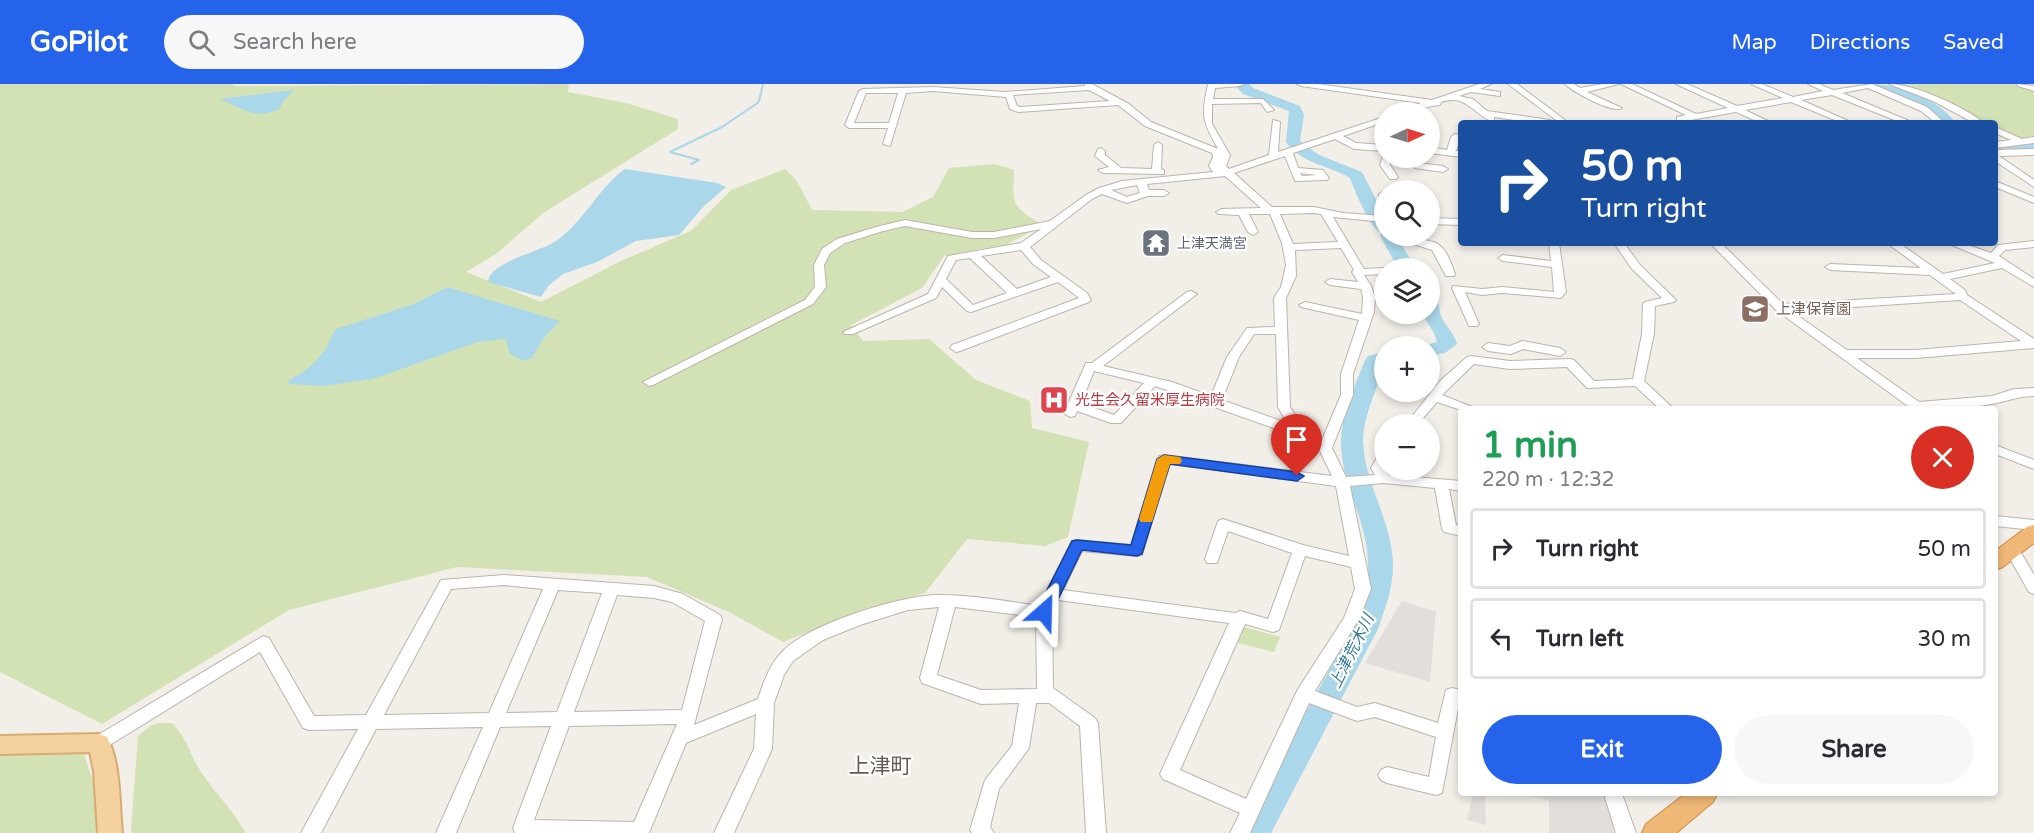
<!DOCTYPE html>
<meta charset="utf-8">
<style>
:root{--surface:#fff;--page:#f7f7f7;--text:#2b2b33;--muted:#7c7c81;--line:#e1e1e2;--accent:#2563eb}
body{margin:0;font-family:"Varela Round","Noto Sans JP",sans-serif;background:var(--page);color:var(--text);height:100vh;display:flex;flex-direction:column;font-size:22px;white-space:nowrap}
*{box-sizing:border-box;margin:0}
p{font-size:20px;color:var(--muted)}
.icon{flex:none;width:33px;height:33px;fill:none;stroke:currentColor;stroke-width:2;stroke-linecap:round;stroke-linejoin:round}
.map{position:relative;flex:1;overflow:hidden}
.panel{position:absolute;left:1458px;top:322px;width:540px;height:390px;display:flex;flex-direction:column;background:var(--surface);border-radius:6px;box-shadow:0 3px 9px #0003}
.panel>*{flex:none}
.guide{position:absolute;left:1458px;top:36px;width:540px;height:126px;border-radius:6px;box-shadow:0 3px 9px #0003;background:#1a4fa0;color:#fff;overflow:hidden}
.needle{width:39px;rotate:86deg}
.tools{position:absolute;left:1374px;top:18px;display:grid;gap:12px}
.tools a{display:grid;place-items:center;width:66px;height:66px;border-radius:50%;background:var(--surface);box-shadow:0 3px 9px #0003;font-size:30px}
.pin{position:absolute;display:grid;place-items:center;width:51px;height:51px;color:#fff;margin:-62px -26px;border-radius:50% 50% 50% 0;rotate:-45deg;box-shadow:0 0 6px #0007}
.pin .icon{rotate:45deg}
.me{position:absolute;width:66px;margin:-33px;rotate:25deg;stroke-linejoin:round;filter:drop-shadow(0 0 4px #0008)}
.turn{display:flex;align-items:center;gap:21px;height:126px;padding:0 24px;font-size:27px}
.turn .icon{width:78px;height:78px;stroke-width:2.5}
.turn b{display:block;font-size:42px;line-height:51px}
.round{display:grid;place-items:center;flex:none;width:63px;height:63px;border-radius:32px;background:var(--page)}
.head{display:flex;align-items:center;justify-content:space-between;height:102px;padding:0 24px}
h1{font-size:36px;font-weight:700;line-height:45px;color:#1e9e55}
.button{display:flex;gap:12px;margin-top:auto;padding:12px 24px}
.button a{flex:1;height:69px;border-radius:36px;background:var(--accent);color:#fff;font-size:24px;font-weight:700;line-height:69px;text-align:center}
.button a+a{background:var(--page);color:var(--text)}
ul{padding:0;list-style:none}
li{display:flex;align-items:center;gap:18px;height:81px;margin:0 12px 9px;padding:0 12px;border:3px solid var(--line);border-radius:6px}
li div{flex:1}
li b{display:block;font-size:22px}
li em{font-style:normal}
header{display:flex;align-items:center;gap:36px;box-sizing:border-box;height:84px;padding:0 30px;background:var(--accent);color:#fff}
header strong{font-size:28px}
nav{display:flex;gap:33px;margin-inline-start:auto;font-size:21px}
.search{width:420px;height:54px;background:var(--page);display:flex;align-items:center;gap:15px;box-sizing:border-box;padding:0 21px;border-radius:33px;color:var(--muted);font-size:22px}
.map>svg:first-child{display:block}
.green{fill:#d3e2b5}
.parking{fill:#e1dedc}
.water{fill:#aad7e9}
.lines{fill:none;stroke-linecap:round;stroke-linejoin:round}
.stream{stroke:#aad7e9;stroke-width:2}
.river{fill:#aad7e9;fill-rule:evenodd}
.minor-casing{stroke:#bdb4ab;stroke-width:2}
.major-casing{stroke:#d7ac71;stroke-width:4}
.highway-casing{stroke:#cd8c47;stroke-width:2}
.minor{fill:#fff;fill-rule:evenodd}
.major{fill:#f4d19f;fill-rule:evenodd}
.highway{fill:#efb876;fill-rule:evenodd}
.route{fill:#2563eb;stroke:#184099;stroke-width:1.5}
.slow{fill:#f59e0b}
.labels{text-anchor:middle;stroke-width:4.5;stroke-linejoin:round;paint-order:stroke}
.far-worship-label{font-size:14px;fill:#5b616d;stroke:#fff;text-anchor:start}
.education-label{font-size:15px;fill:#785e54;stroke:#fff;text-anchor:start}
.health-label{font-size:15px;fill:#be3a42;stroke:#fff;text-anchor:start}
.water-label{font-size:16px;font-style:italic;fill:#377996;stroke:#fff}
.near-quarter-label{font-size:21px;fill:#665a50;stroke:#fff}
</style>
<header>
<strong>GoPilot</strong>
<div class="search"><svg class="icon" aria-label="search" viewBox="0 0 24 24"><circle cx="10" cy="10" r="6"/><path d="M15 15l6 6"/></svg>Search here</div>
<nav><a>Map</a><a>Directions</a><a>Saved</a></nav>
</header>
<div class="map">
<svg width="2034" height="749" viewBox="0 0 2034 749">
<rect width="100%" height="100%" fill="#f2eee8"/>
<path class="green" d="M0 0H232L236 2 569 0 568 8 626 19 678 35V45L543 129 496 170 466 188 541 218 623 176 691 147 731 106 785 85 797 97 812 126 903 128 933 113 949 84 994 80 1014 86C1013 122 1011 122 1043 141L1008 160 944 172 922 204 851 241 863 257 929 255 976 296 1030 317 1032 344 1089 358 1068 453 1045 462 967 455 925 509 870 523 783 558 729 528 647 493 457 483 289 526 102 640 0 588Z
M1893 0H2020L2034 5V56L2020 57 1995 46V39H1980L1936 15Z
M1244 543 1280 553 1274 568 1238 559Z
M159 639H172C187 654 190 671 201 688 215 709 233 726 246 749H133L131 746 138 652 150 642Z
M56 666 84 670 94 700 100 749H0V668Z"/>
<path class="parking" d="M1402 517 1436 528 1430 598 1365 579Z
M1473 710H1485L1486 741 1467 736Z
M1524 710H1597L1609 712 1614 749H1549V717Z"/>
<path class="water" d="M294 6 284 16 279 25C254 37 241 23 220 15Z
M625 85 717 99 726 103 705 121 679 151 636 157 597 178 563 190 549 201 541 213 488 198C489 179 537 168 553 159 582 141 598 104 625 85Z
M447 203 560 237 543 255 532 274 523 277 509 269 506 255 478 258 373 295 323 302 289 300 288 297C304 288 318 278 327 262 331 256 331 250 336 245L414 220Z"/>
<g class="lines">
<path class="stream" d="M691 80 699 76 670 68 722 43 756 20 759 17 763 0"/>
<path class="river" d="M1234 0H1249L1253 4 1300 22 1304 31 1300 57 1319 71 1362 88 1384 131V152H1396L1416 184H1398L1380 152 1381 149C1369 143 1355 107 1350 94 1328 81 1302 80 1286 58L1289 27 1243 10Z
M1869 0C1900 0 1937 14 1956 39H1941L1919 22Z
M1995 58 2016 61 2034 58V66L2016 69 1995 66Z
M1430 215 1437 217C1440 222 1439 227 1441 232 1446 243 1453 247 1457 260L1445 269 1430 272V262H1423L1437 258 1434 249 1422 230H1430Z
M1384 268C1387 290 1363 326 1363 356 1364 400 1393 438 1393 482 1393 504 1385 525 1378 545L1271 749H1239L1352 545C1359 525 1367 504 1368 482 1369 438 1340 400 1341 356 1342 328 1355 302 1365 276L1368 272Z"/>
<g class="minor-casing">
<path id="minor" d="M1084 0H1092L1129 20 1151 38 1218 65C1202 36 1201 32 1208 0H1244L1240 2 1215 4 1213 15H1263L1274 26 1267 28 1261 19 1212 20V40L1230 71 1226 82 1229 85 1269 71 1273 36 1280 38 1278 68 1384 33V38L1343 52 1356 59 1384 61V67L1354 65 1335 55 1293 69 1298 84 1323 86 1329 94 1327 96 1295 97 1285 72 1234 89 1272 123H1314L1343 129 1384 132V138L1333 133 1364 185 1384 184H1387H1384V190L1364 191 1371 202 1375 213 1374 228 1353 290V311L1332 364 1346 393 1375 391 1371 384 1379 370 1384 369V386L1389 391 1461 397V407L1449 405 1456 441 1461 442V452L1444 448 1442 445 1435 404 1384 399 1350 402 1371 505 1359 535 1315 607 1357 623 1375 619 1438 639 1446 606 1452 604 1461 606V620L1459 619 1442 709 1436 711 1387 699 1381 696 1378 691 1381 686 1387 683 1429 693 1436 653 1375 633 1357 637 1309 619 1250 749H1230L1240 729 1163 695 1160 690 1229 539 1058 516 1052 528 1053 604 1095 634 1098 639 1106 749H1086L1080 642 1049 619H1036L1029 664 999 705 990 743 994 749H972L970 746 985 696 1012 662 1019 619 981 620 922 599 920 594 939 523 908 526 860 541 823 556 793 577 784 591 774 619 772 665 734 749H714L754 665 756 630 686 659 649 749H515L513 744 551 642 500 643 456 749H436L483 643 376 645 321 749H301L358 645 309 646 303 644 260 568 105 664 99 666 93 664 90 659 93 654 263 552 269 554 314 632 366 631 441 496 504 491 654 502 683 510 720 531 722 535 694 641 758 615C764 597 770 579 784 566 810 540 897 513 934 511 969 510 1004 517 1039 522L1072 457 1077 456 1131 461 1159 372 1164 371 1332 392 1320 367 1293 351 1155 302 1121 339H1111L1077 327 1075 332 1070 333 1064 329 1086 279H1092L1187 208 1191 207 1197 210 1103 282 1172 298 1211 312 1227 273 1247 244 1275 243 1274 214 1281 203 1286 181 1282 159 1270 130H1249L1258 148 1253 151 1248 148 1239 131 1218 130 1216 128 1221 125 1261 124 1225 92 1147 100 1149 106H1164L1169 109 1164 112H1148L1127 119 1102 110 1092 115 1030 163 1041 176 1087 209 1091 216 1089 218 960 267 956 268 950 264 952 261 1079 214 1078 213 1058 198 971 228 967 227 942 203 936 214 853 250H845L843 248 928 210 948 172 1021 159 1041 145 994 154H972L905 142 883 147 845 159 830 169 824 181 826 203 813 220 653 301 649 302 643 298 805 216 815 203 814 181 822 165 837 155 876 143 905 136 972 148H994L1050 137 1086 111 1099 104 1122 97 1213 88 1209 82 1213 73 1212 69 1145 42 1118 21 1018 28 1010 25 1006 13 933 7 906 9 890 62 883 60 888 44H849L845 41 859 7 863 5 933 3 1005 8 1085 2ZM1089 6 1110 17 1020 23 1017 22 1013 11ZM866 9H898L889 39H854ZM1300 89 1317 91H1318L1302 92ZM1137 101 1140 109 1127 113 1111 106ZM1314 129 1321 130 1338 158 1293 160 1280 130ZM1341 164 1354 186 1352 188 1358 198 1330 195 1325 198 1330 201 1361 205 1363 213 1362 230 1305 218 1299 221 1301 223 1359 236 1341 290V311L1322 356 1303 345 1290 323 1286 214 1296 192 1295 166ZM1021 166 1033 180 1051 193 1017 205 981 172ZM970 174 1007 209 973 221 946 195 956 176ZM1254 250H1276L1278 323 1287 339 1222 316 1239 273ZM1094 287 1144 299 1114 331 1081 319ZM1169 380 1336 402 1349 472 1303 461 1223 435 1218 437 1205 475 1207 479H1217L1228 447 1292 469 1268 535 1240 527 1235 529 1063 506 1082 467 1137 472 1142 471ZM1305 472 1351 483 1355 505 1344 534 1298 605 1246 715 1180 686 1245 540 1273 548 1279 546ZM504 501 543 505 489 629 384 631 451 505ZM558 506 602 509 557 628 506 629ZM617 511 654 514 672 518 705 537 682 626 574 628ZM955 523 1036 533 1037 605 981 606 937 591ZM677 640 634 738 534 736 569 642Z
M1297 0H1318L1432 16 1479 0H1491L1480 5 1500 8V12L1471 8 1459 12 1473 15 1487 27 1550 36 1554 39H1534L1494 33V36L1491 37C1471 28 1466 10 1441 18L1440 21C1426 22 1414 28 1399 28L1400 26 1421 19 1301 2Z
M1508 0H1517L1569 39H1560Z
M1565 0H1574L1580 4 1603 0H1619L1587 8 1622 24C1613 30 1573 8 1565 0Z
M1621 0H1632L1696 30 1728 24 1676 0H1687L1737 22 1783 14 1751 0H1762L1793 13 1823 7 1808 0H1819L1833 6 1872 0 1927 23 1945 39H1936L1921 27 1868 4 1842 9 1914 39H1902L1832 11 1801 16 1853 39H1842L1791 18 1745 26 1772 39H1761L1736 28 1680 38 1677 37V33L1686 31Z
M1889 0C1914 0 1965 23 1984 39H1974L1933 17Z
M2017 0 2034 2V7L2018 2Z
M1995 43 2022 55 2034 53V59L1995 64V58L2011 56 1995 49Z
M1455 50 1461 51 1456 67H1461V73L1430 69V63L1447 66 1451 53Z
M1158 58 1162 61 1161 85 1164 86V90L1103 89 1098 86 1109 83 1095 72 1098 65 1101 64 1105 67V71L1121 84 1152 85 1154 61Z
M2034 65V71L1999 72 2034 96V103L1995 77V66Z
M1383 72 1391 74 1390 81 1398 93 1396 95H1390L1380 81Z
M1418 79 1443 82 1448 85 1443 88 1415 84V80Z
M1995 97 2034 113V119L1995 103Z
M1384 107V119L1379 116V110Z
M1430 134 1461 135V141L1430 140Z
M1407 152H1417C1422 157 1429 156 1436 159 1447 165 1451 179 1455 190L1454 192H1446L1432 166 1413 160Z
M2034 157V163L2005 166 1999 172 2034 195V203L2002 184 1950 195 1965 206 1967 211 2034 255V264L1916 274H1857L1919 318 1992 312 2014 305 2034 304V312C2020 312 2010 316 1997 319 1980 323 1926 327 1912 325L1776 226 1710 159H1721L1783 220 1956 210 1930 191 1830 186 1825 183 1830 180 1921 184 1887 159H1899L1943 190 1995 179 1947 159H1962L1991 169 1998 161ZM1960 216 2021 257 1916 266H1847L1791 227Z
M1549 159H1559L1566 208 1561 214 1502 209 1482 211 1465 208 1479 240 1477 242H1469L1452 204 1453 202 1482 205 1502 203 1554 208 1552 183 1503 177 1498 174 1503 171 1551 177Z
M1614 159H1624L1640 181 1676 216 1674 218 1655 222 1654 250 1644 297 1675 326H1661L1635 302 1587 304 1567 283 1510 285 1474 280 1442 311 1480 326H1461L1437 318 1418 340H1406L1441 296 1467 273 1471 272 1510 277 1570 275 1574 276 1594 297 1633 295 1642 250 1643 220 1645 218 1662 214 1632 185Z
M1522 257 1560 264 1566 268 1560 272 1523 265 1511 270 1488 267 1482 263 1488 259 1510 262Z
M1995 361 2034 376V385L1995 370Z
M1995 432 2034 436V446L1995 442Z
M2012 461 2017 462 2034 491V510L2029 508 2005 466 2007 462Z
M1604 710H1622L1636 749H1616Z"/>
</g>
<g class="major-casing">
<path id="major" d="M99 650 107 653C121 681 119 718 122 749H98L94 687 90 668 0 670V652Z"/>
</g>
<g class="highway-casing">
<path id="highway" d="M2034 441V459L2003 483 1995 486V467L2027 443Z
M1685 710H1717L1713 718 1676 749H1642L1646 740Z"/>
</g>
<use href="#minor" class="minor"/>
<use href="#major" class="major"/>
<use href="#highway" class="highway"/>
</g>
<path class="route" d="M1164 371 1297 388 1304 392 1297 397 1170 380 1142 470 1137 472 1082 466 1050 532H1038L1036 528 1072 457 1077 456 1131 461 1157 375Z"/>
<path class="slow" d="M1164 371 1180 373 1182 377 1180 380H1170L1152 438H1141L1139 435 1157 375Z"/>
<defs>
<g id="temple-square" transform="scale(1.5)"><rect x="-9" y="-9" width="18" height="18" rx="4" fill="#6b7280" stroke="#fff"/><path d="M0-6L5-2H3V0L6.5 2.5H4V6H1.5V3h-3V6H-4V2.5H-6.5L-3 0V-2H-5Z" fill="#fff"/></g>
<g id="school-square" transform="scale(1.5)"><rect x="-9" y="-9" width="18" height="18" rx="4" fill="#8d6e63" stroke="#fff"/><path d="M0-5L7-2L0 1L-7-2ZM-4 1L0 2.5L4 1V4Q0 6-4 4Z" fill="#fff"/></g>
<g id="hospital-square" transform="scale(1.5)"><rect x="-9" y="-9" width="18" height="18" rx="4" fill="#e0444e" stroke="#fff"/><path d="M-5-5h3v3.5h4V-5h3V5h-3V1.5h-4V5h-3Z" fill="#fff"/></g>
</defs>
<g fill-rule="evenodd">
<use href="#temple-square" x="1156" y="159"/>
<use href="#school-square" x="1755" y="225"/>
<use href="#hospital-square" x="1054" y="316"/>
</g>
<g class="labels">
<g class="far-worship-label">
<text x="1177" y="164">上津天満宮</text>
</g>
<g class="education-label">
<text x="1776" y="230">上津保育園</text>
</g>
<g class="health-label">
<text x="1075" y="321">光生会久留米厚生病院</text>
</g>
<g class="water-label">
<text transform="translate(1351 567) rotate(-64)" y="6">上津荒木川</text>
</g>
<g class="near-quarter-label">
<text x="880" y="689">上津町</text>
</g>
</g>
</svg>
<div class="tools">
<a><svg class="needle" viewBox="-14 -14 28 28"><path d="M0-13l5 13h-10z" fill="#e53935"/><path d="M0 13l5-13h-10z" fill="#7c7c81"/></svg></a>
<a><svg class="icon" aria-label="search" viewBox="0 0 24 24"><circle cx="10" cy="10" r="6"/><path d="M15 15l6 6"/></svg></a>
<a><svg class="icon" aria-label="layers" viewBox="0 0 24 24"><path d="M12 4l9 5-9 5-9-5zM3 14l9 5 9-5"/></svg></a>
<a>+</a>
<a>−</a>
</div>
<div class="pin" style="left:1297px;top:392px;background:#d93025"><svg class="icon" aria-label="arrive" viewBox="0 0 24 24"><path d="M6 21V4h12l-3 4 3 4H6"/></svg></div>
<svg class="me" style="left:1044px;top:528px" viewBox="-20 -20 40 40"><path d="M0-17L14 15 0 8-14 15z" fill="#2563eb" stroke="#fff" stroke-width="4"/></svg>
<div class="guide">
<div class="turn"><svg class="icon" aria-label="right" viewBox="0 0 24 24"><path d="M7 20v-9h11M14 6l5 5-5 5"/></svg><div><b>50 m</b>Turn right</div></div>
</div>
<section class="panel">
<div class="head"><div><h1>1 min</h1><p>220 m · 12:32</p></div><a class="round" style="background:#d93025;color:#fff"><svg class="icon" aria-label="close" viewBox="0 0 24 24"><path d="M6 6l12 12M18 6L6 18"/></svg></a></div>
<ul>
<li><svg class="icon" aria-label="right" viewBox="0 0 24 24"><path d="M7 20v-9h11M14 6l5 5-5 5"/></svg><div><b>Turn right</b></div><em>50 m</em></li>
<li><svg class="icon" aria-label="left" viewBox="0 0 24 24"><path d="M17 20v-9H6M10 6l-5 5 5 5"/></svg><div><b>Turn left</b></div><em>30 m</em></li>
</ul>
<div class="button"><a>Exit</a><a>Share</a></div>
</section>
</div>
